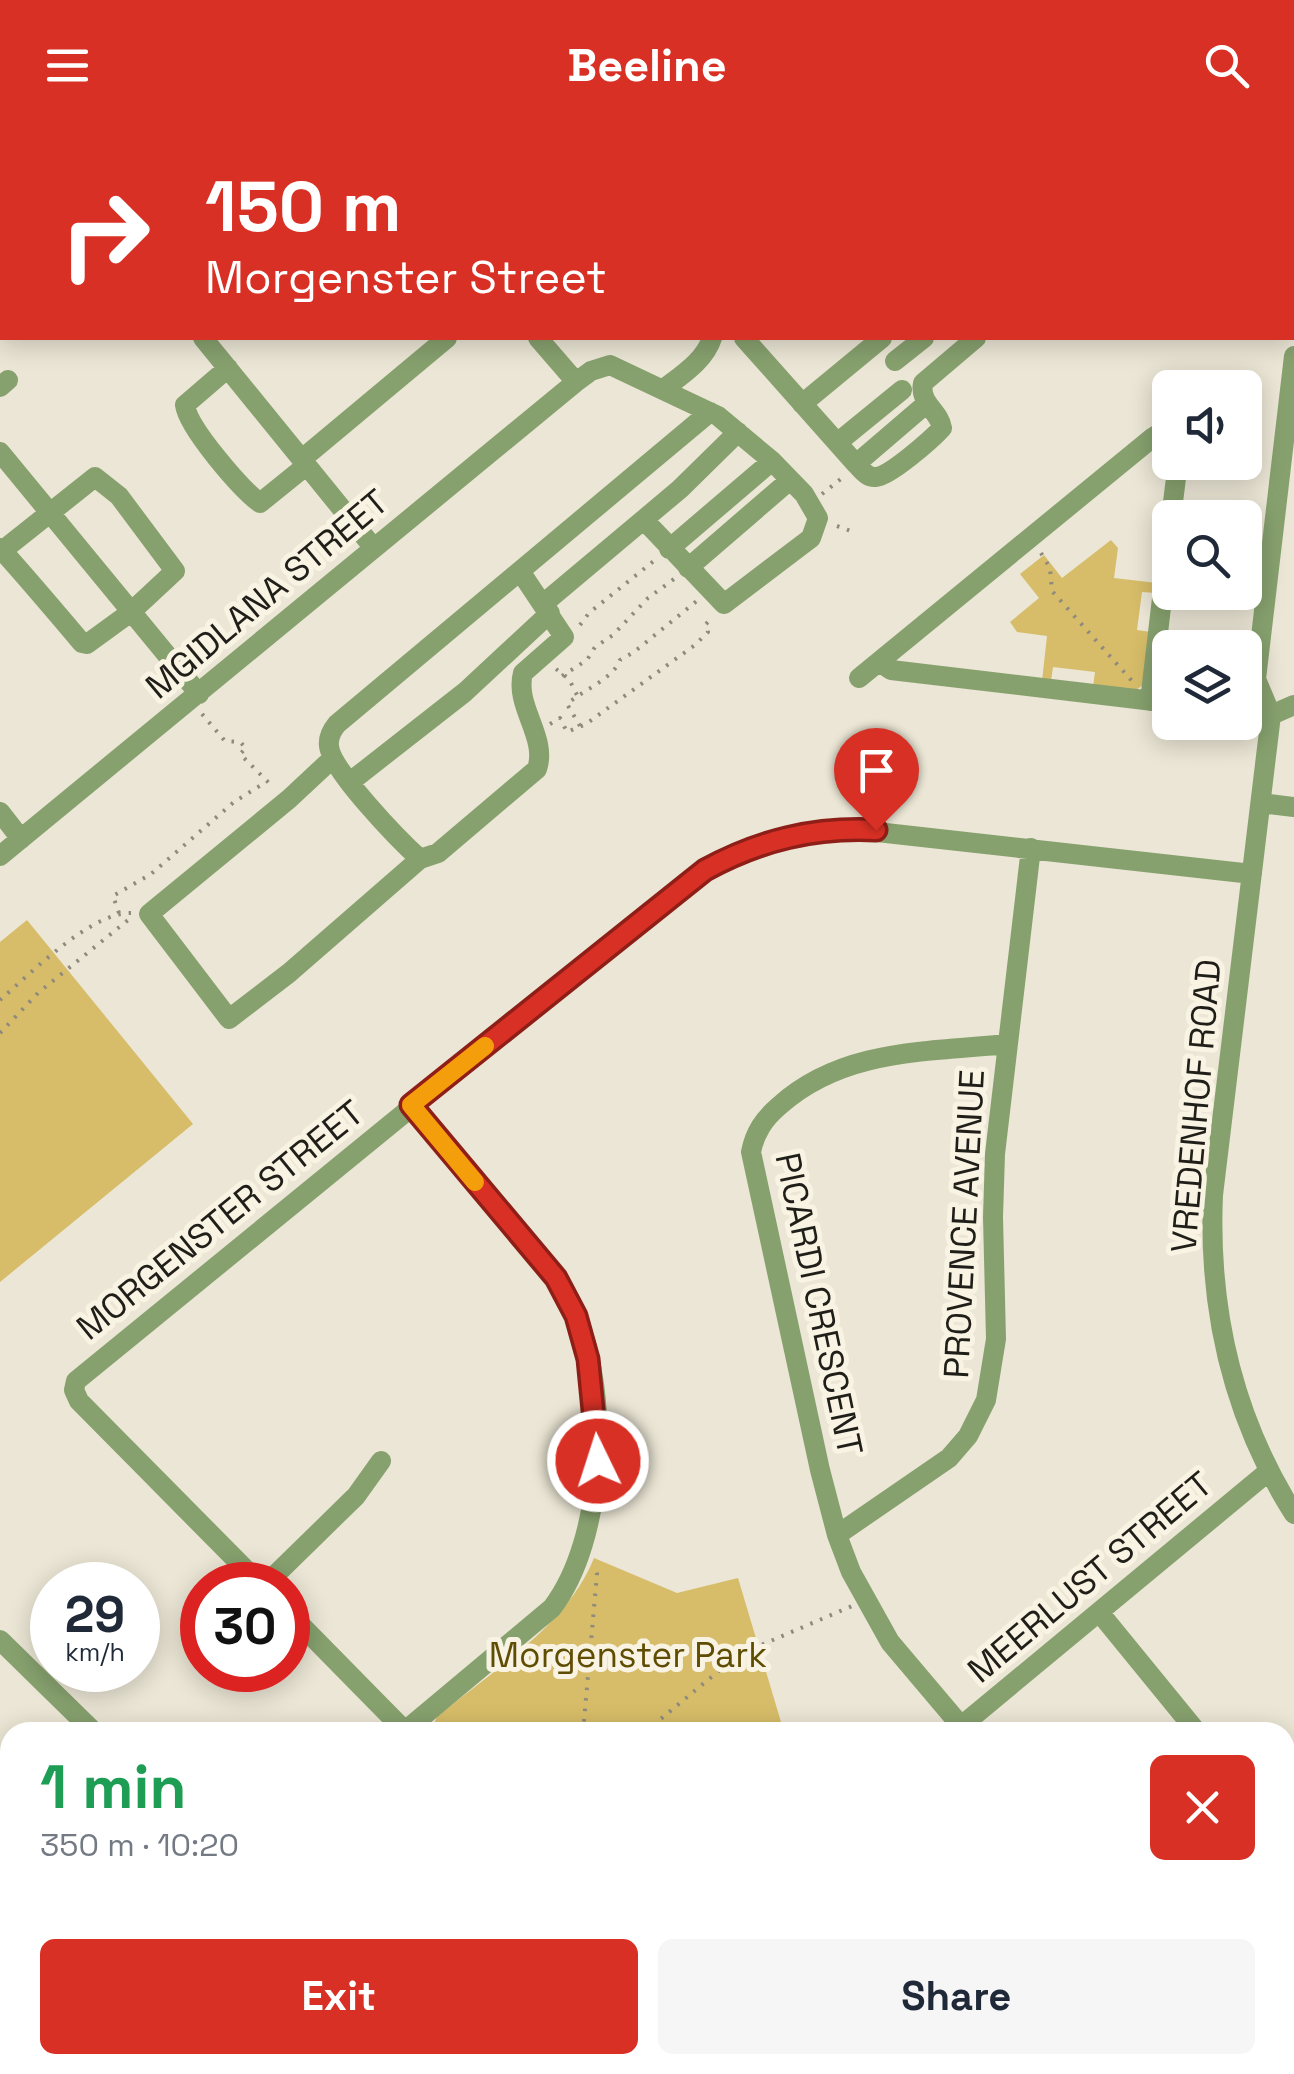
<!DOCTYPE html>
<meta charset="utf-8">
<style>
:root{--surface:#fff;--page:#f6f6f7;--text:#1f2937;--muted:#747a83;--accent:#d93025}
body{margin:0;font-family:"Space Grotesk",sans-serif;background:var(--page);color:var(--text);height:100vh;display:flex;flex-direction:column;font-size:38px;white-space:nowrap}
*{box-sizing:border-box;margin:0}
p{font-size:32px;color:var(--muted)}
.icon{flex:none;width:55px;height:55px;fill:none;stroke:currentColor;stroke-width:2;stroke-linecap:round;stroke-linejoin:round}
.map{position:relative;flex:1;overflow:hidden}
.details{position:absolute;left:0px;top:1592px;width:1295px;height:352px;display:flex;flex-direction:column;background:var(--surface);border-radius:30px 30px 0 0;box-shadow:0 5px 25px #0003}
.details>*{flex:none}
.top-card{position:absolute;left:0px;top:0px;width:1295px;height:210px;box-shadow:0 5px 25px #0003;background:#d93025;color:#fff;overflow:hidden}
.tools{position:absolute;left:1152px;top:240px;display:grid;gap:20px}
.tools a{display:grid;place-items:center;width:110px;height:110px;border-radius:15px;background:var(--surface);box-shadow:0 5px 25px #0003;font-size:50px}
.speed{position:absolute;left:30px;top:1432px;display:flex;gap:20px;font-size:50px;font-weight:700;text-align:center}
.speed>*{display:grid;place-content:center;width:130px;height:130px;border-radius:50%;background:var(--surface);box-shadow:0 5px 25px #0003;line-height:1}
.speed small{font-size:25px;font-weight:400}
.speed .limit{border:15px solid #d22;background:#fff;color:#111}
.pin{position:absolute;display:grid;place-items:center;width:85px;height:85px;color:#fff;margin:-102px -42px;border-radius:50% 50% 50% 0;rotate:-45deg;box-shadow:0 0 10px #0007}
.pin .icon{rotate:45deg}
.me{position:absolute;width:110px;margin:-55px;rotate:356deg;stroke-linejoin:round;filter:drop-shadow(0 0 8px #0008)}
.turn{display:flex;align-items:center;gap:35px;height:210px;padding:0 40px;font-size:45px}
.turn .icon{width:130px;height:130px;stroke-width:2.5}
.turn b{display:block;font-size:70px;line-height:85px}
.round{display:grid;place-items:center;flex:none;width:105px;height:105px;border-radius:15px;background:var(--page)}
.summary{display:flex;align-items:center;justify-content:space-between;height:170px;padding:0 40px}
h1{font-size:60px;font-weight:700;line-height:75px;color:#1e9e55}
.button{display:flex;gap:20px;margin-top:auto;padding:20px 40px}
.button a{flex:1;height:115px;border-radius:15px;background:var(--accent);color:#fff;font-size:40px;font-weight:700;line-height:115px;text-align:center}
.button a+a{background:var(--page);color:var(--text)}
header{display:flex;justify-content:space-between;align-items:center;height:130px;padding:0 40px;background:var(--accent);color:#fff;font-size:45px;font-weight:700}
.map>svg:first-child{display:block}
.built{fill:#e1dac3}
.green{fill:#d7bd69}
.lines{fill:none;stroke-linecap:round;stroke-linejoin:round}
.path{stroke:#8e8a7e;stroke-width:4;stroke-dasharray:2.5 8;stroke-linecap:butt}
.minor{stroke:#87a16e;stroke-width:20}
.wall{fill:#aea6b3}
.building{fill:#cac1d0;stroke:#8d8792;stroke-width:2.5}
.route-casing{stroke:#8d1f18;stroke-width:25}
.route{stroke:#d93025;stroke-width:18}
.slow{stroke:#f59e0b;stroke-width:18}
.labels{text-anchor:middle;stroke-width:10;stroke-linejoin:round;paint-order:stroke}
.street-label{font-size:35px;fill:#201e18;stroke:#f8f3e3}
.park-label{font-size:35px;fill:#5f4d03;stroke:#f8f3e3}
</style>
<header><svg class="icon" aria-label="menu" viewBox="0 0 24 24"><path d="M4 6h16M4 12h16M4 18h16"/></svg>Beeline<svg class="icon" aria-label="search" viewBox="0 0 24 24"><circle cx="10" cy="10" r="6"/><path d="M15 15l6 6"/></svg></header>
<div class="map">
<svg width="1294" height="1944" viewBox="0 0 1294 1944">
<rect width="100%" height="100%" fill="#ebe6d5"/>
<path class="built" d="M10 1909V1935H349L353 1944H0V1917Z"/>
<path class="green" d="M1111 410 1118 418 1114 448 1157 453 1156 463 1142 462 1137 500 1151 502 1144 554 1135 561 1093 557 1095 542 1053 537 1051 551H1042L1047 506 1017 502 1010 492 1039 468 1020 444 1044 425 1062 448Z
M27 790 193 994 0 1152V812Z
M594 1428 677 1463 738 1448 784 1602H430L437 1587C493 1540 566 1497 594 1428Z"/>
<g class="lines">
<path class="path" d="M822 364 842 348
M837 396 851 401
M1041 423 1050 438 1052 461 1132 551
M580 495 589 483 655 430
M556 539 569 549 577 565
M562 546 587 530 595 517 613 505 648 468 674 449
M202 584 225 611 240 612 246 618 240 624 273 657
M550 594 560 588 567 602 586 594 695 515 708 502 705 495 711 489
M580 596 567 574C583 560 613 549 620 530L634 522 698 470
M119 783 113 766 151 744 234 672 266 652
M0 870C30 844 91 782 131 783
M0 903 38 863 133 786
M439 1597 453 1602
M583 1602 597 1444 594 1437
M645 1602 738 1525 852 1476"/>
<path class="minor" d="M255 0 257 2
M432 0 435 2
M702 0 704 2
M1120 0 1122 2
M103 2 106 0
M279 2 282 0
M527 2 530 0
M953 2 955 0
M1086 2 1089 0
M1292 20 1294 19
M0 38 2 41
M0 87 2 85
M203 208 373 417
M538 208 576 252
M744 208 856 334C862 340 867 348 876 347 890 346 932 309 942 298 939 280 919 274 923 253L976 208
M1294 226 1256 549 1271 585 1213 1065C1208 1180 1232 1286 1294 1384
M895 231 924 208
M228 238 185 275C188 298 241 359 260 373L307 335
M0 257 8 250
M665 258C683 244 705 230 712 208
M802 274 882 208
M837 313 902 260
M0 322 199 564
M302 329 447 208
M856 334 926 274
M1171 388 1178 332
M0 418C28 449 55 481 82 513L87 514 131 482 175 441 119 366 95 347 2 421
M669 419 772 331
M688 438 790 350
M520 441 564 507 523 543C514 576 548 607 537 639L438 723 420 729C400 711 331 640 329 616 328 608 332 600 337 594L710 282
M543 474 680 359 738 302
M879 532 891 540 1170 573
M859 548 1152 308 1160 303 1170 304
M1150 571 1170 400
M1245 582 1271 585
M1271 585 1294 575
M333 628 289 669 149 784 229 889 289 843 420 729
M350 652 465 562 550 483
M1261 673 1294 677
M0 682 21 709
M0 726C193 569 383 409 576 252L591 241 610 235 718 286 772 331 804 364 818 388 811 408 724 474 644 390
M837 1405 949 1328 968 1306 986 1270 996 1209 993 1087 995 1024 1031 718
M261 1455 79 1271 74 1260 76 1251 685 754C736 719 789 702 850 699L1252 744
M265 1455 356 1366 381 1331
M288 1482 406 1602
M1099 1482 1197 1602
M0 1510 94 1602
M961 1596 890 1512 851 1442 837 1405 820 1340 751 1022C755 1002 764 989 779 976 842 919 926 922 1007 914
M405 1601 552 1478C605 1409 610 1264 576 1185 561 1150 533 1121 509 1092 476 1053 444 1014 411 975
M954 1602 1269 1341
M1285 1709 1294 1720
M0 1817 10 1828
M0 1890 10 1881
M379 1935 382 1944
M1194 1935 1201 1944
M506 1944 521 1935
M871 1944 882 1935"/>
</g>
<path class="wall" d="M25 1935H123L112 1944H31Z"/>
<path class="building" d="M25 1935H99L88 1944H32Z
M131 1935H164L172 1944H138Z"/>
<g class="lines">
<g class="route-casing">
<path id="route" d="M598 1331 588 1229 576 1186 556 1148 411 975 705 740C760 710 814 697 876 700"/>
</g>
<use href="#route" class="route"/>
<path class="slow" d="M475 1052 411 975 485 916"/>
</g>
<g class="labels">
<g class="street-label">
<text transform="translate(267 464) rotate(-40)" y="12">MGIDLANA STREET</text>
<text transform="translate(1196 976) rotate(-85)" y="12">VREDENHOF ROAD</text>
<text transform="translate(220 1090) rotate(-39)" y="12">MORGENSTER STREET</text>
<text transform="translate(964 1094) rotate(-87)" y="12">PROVENCE AVENUE</text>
<text transform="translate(819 1174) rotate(78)" y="12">PICARDI CRESCENT</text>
<text transform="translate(1090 1447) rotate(-40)" y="12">MEERLUST STREET</text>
</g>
<g class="park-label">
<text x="628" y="1537">Morgenster Park</text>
</g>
</g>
</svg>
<div class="tools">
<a><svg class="icon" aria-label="sound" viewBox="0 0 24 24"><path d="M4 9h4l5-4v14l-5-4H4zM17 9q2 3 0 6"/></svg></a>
<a><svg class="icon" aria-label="search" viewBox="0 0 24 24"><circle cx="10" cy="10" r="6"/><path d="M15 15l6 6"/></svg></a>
<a><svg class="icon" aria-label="layers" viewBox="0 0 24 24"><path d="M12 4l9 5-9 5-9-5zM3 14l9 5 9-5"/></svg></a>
</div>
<div class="speed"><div>29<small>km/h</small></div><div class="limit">30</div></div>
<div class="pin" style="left:876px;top:700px;background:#d93025"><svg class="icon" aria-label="arrive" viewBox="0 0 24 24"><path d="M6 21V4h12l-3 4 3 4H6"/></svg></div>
<svg class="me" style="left:598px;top:1331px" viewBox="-20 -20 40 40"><circle r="17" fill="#d93025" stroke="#fff" stroke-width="3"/><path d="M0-11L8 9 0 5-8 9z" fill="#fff"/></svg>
<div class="top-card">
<div class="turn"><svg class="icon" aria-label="right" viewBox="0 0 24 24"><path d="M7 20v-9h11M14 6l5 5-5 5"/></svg><div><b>150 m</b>Morgenster Street</div></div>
</div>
<section class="details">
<div class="summary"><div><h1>1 min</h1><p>350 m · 10:20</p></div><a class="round" style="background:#d93025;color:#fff"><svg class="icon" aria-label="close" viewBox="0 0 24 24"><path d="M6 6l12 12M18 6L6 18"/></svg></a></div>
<div class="button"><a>Exit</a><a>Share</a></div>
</section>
</div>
